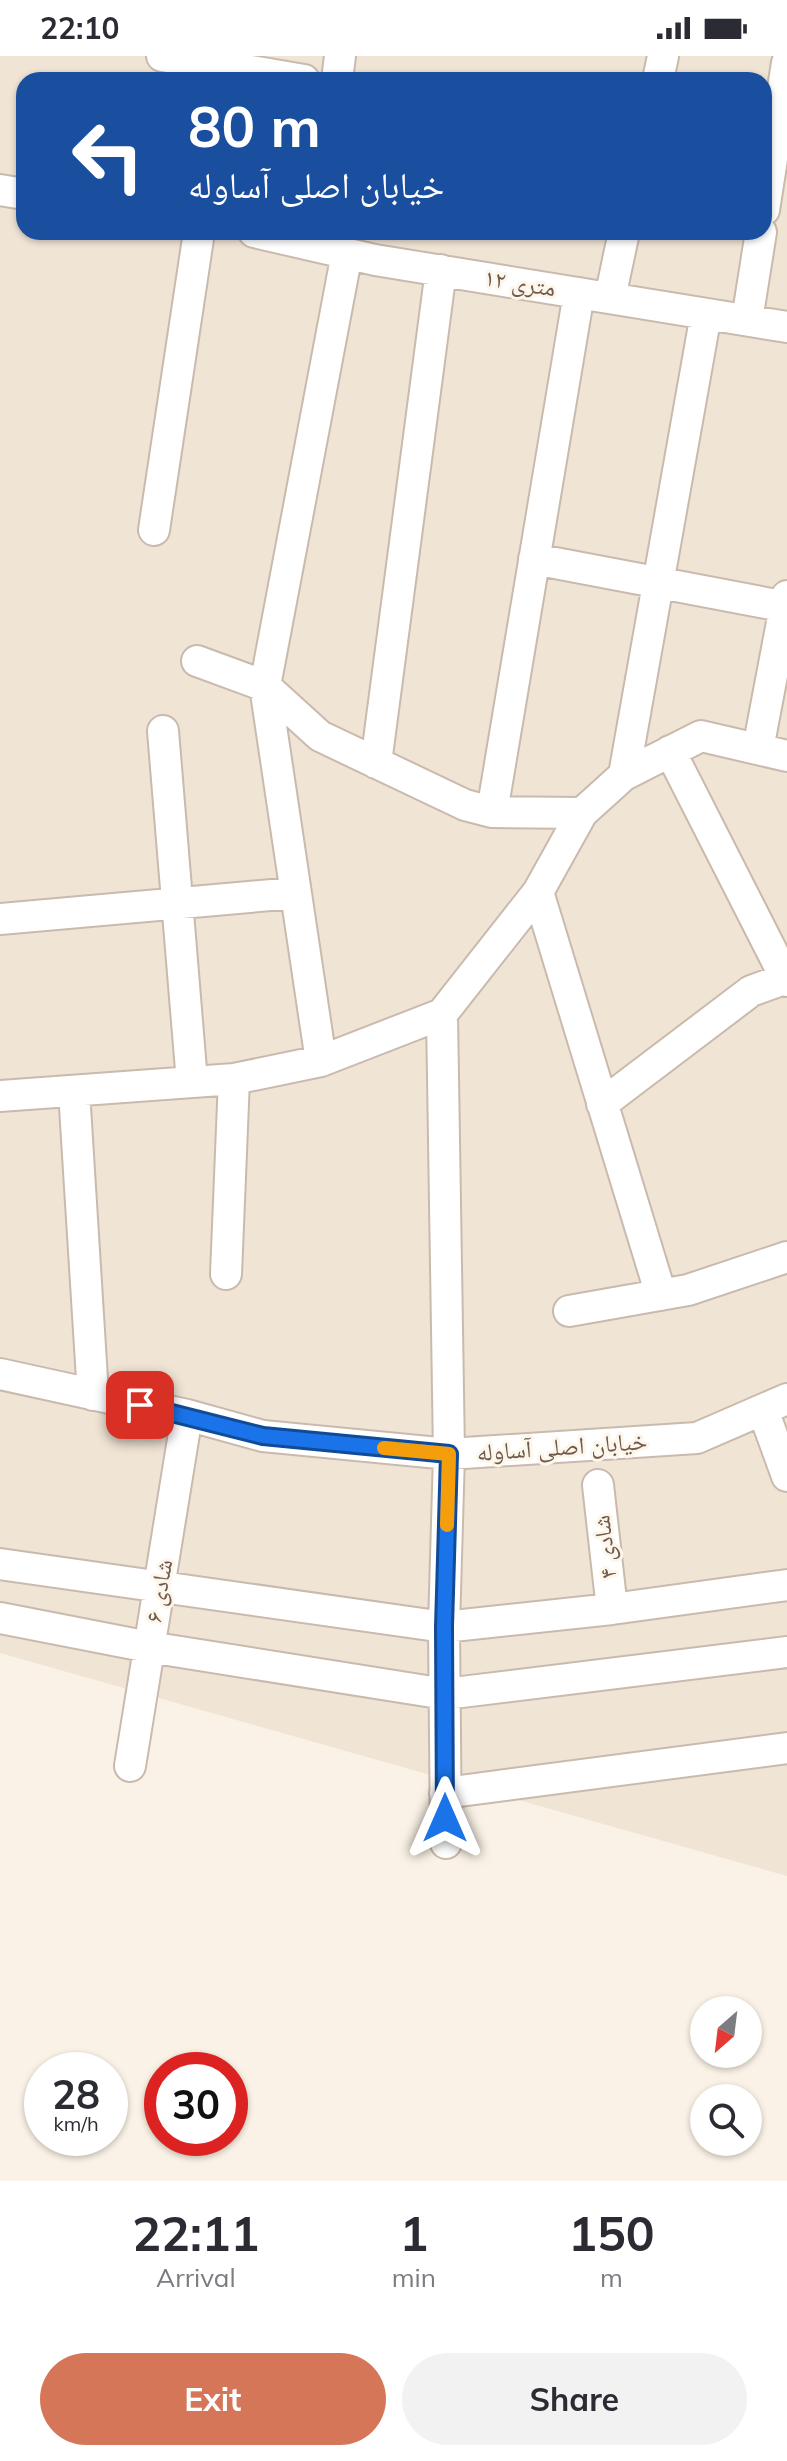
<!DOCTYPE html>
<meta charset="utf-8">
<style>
:root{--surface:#fff;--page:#f2f2f3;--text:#2b2b33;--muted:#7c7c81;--accent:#d67658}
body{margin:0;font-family:Mulish,"Noto Naskh Arabic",sans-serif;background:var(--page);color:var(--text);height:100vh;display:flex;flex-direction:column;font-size:30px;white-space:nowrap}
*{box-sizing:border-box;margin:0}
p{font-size:26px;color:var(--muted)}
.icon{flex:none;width:44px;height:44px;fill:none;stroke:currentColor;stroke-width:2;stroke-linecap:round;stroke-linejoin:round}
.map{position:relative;height:2125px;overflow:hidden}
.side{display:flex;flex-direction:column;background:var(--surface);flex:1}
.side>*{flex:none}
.banner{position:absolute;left:16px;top:16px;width:756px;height:168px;border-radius:24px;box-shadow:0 2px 6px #0004;background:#1a4fa0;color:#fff;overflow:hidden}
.needle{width:52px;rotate:208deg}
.tools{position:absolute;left:690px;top:1940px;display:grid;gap:16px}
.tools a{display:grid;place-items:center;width:72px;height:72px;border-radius:50%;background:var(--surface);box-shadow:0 2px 6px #0004;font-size:40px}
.speed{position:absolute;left:24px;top:1996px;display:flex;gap:16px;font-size:40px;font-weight:700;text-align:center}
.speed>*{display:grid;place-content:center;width:104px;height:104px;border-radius:50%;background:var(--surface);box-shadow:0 2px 6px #0004;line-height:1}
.speed small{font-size:20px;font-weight:400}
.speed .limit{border:12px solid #d22;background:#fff;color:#111}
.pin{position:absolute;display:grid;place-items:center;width:68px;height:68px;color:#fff;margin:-34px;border-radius:16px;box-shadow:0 4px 12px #0006}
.me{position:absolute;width:88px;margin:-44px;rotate:0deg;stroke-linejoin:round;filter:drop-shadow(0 0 6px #0008)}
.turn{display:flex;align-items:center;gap:28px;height:168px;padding:0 40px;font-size:36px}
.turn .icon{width:104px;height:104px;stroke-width:2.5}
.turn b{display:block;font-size:56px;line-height:68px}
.eta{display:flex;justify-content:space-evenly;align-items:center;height:136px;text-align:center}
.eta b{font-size:48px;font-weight:700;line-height:56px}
.primary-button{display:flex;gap:16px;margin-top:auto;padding:16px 40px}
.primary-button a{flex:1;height:92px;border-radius:48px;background:var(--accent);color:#fff;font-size:32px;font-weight:700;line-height:92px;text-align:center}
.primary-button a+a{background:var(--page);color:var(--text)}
.status{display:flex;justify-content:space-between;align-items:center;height:56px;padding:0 40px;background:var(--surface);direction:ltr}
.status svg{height:22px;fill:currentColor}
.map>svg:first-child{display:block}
.residential{fill:#f0e4d5;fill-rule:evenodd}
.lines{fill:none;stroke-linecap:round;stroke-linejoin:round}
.minor-casing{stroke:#cabaad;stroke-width:34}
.minor{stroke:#fff;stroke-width:30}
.route-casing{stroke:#114b97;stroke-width:20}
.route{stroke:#1a73e8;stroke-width:14}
.slow{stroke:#f59e0b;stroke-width:14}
.labels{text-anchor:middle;stroke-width:6;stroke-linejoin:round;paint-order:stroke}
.street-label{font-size:24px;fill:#705a4e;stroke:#fdf6eb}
</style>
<div class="status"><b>22:10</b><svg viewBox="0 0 49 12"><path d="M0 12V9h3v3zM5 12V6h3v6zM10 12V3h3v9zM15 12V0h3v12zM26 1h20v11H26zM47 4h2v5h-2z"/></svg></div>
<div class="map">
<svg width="787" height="2125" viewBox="0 0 787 2125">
<rect width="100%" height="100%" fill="#faf2e6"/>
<path class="residential" d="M0 0H787V1820L0 1597ZM24 24H764V176H24Z"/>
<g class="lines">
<g class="minor-casing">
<path id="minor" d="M162 0 304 24
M337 24 340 0
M658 24 663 0
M0 134 24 138
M764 154 787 7
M254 176 375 204 787 271
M610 242 624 176
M747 264 761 176
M154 474 199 176
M534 503 787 551
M197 605 265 630 320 680 465 749 492 756 582 757 624 719 701 680 787 700
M163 675 192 1026
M758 693 787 540
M670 695 787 925
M376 707 441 214
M624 719 706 258
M492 756 579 237
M538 836 661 1239
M0 863 294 837
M442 958 449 1398 444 1571 446 1787
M321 1005 265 630 347 197
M74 1035 93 1339
M0 1040 234 1023 321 1005 442 958 538 836 582 757
M602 1048 751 935 787 922
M226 1218 234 1023
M569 1255 688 1234 787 1201
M0 1318 187 1359 263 1380 449 1398 697 1382 787 1343
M763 1354 787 1420
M598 1429 612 1553
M0 1508 444 1571 612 1553 787 1529
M0 1562 149 1591 445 1638 787 1596
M130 1710 187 1359
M445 1737 787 1692"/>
</g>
<use href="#minor" class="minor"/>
</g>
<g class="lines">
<g class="route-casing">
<path id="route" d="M140 1349 263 1380 449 1398 444 1571 445 1762"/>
</g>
<use href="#route" class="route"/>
<path class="slow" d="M384 1392 449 1398 447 1469"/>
</g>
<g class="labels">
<g class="street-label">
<text transform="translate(520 227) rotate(9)" y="8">۱۲ متری</text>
<text transform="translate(562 1391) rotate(-4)" y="8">خیابان اصلی آساوله</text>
<text transform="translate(605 1491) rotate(-97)" y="8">شادی ۴</text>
<text transform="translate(159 1535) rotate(-80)" y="8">شادی ۶</text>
</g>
</g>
</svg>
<div class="tools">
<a><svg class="needle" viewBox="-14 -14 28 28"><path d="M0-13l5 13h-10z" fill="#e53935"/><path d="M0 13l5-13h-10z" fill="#7c7c81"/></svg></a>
<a><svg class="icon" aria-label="search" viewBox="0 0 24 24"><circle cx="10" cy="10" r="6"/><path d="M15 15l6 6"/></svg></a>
</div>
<div class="speed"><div>28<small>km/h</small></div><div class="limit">30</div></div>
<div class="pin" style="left:140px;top:1349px;background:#d93025"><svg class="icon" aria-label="arrive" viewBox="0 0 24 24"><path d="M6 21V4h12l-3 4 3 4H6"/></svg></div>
<svg class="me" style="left:445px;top:1762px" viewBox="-20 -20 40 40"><path d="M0-17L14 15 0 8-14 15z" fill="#1a73e8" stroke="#fff" stroke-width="4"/></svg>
<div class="banner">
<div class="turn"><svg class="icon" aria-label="left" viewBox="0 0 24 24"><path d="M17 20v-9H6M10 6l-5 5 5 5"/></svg><div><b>80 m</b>خیابان اصلی آساوله</div></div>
</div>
</div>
<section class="side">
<div class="eta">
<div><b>22:11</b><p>Arrival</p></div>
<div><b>1</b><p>min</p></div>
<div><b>150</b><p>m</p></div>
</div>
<div class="primary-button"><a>Exit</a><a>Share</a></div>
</section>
